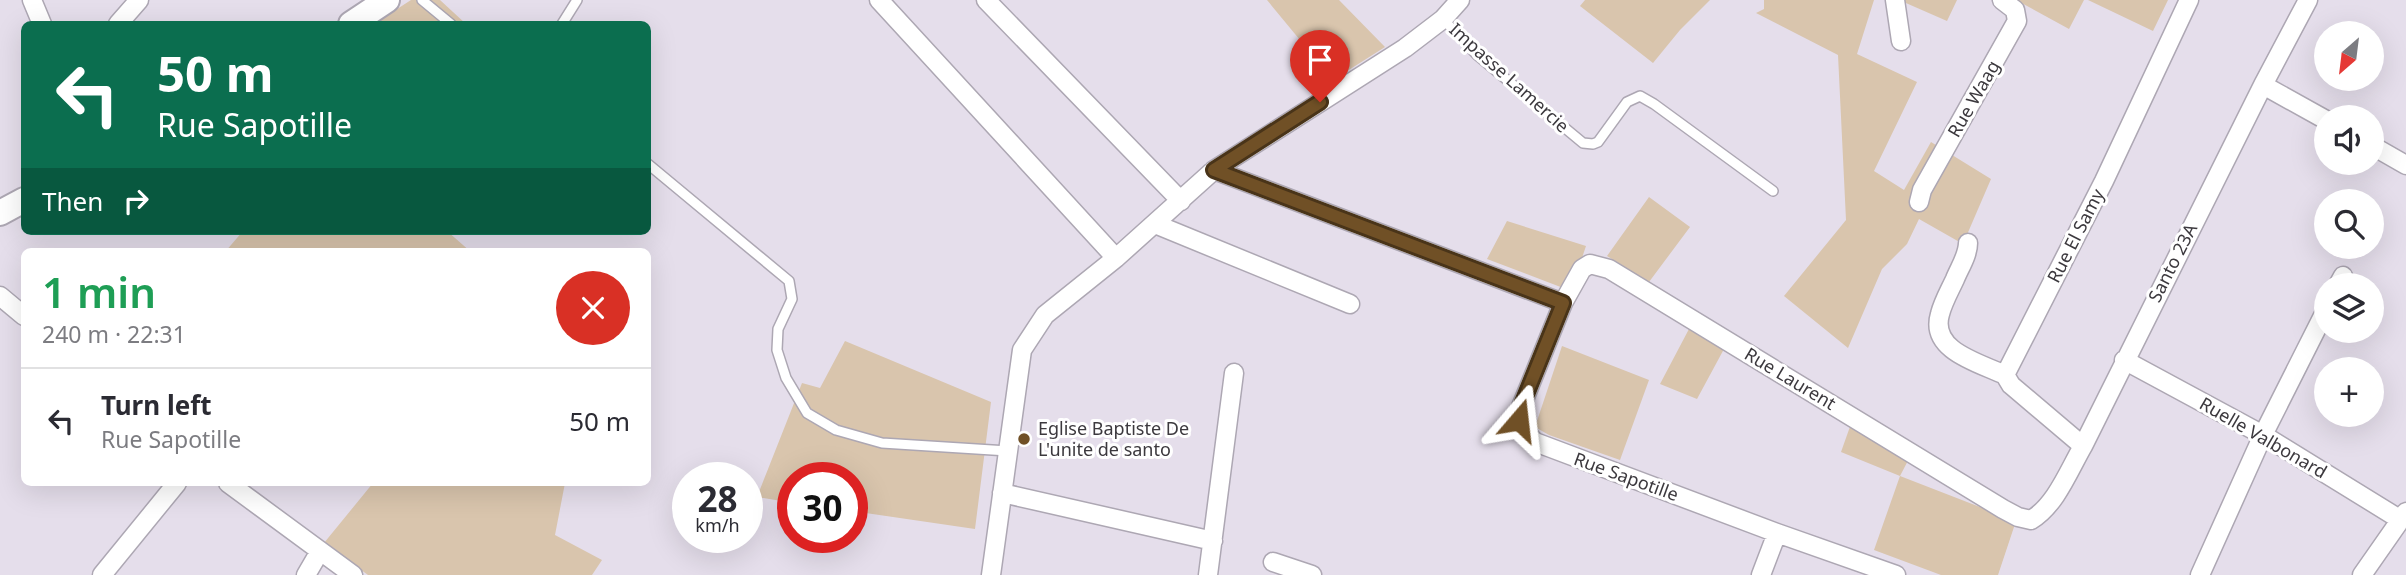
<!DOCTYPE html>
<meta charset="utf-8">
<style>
:root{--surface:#fff;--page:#f2f2f3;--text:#2b2b33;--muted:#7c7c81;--line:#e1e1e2}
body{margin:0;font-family:"Noto Sans",sans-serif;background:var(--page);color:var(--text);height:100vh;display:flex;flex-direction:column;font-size:26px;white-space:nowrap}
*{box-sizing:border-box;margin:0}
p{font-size:23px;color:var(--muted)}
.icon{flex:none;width:38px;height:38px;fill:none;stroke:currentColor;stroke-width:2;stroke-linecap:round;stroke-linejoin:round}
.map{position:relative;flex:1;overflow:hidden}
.drawer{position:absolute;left:21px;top:248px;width:630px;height:238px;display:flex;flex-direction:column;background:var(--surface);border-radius:10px;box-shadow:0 7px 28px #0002}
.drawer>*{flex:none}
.banner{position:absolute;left:21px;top:21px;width:630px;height:214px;border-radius:10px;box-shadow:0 7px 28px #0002;background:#0b6e4f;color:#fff;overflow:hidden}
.needle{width:46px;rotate:208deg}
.buttons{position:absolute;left:2314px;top:21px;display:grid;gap:14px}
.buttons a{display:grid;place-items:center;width:70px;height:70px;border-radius:50%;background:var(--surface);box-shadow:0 7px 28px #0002;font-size:35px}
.speed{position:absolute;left:672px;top:462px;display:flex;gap:14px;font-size:35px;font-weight:700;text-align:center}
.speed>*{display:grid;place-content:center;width:91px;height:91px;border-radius:50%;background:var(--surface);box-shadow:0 7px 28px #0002;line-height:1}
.speed small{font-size:18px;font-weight:400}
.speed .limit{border:10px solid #d22;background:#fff;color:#111}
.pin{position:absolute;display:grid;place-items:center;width:60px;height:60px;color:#fff;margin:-72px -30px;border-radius:50% 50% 50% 0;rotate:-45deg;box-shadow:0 0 7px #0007}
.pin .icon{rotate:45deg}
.me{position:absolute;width:77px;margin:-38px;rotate:17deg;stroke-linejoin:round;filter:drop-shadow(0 0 5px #0008)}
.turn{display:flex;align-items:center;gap:24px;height:147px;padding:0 21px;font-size:32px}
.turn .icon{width:91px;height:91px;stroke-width:2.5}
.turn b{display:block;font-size:49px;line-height:60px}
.then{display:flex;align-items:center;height:66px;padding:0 21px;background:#0003;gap:14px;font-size:26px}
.round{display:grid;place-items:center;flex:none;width:74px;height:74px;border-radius:37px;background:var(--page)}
.summary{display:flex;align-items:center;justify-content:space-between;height:119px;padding:0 21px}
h1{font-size:42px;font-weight:600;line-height:52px;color:#1e9e55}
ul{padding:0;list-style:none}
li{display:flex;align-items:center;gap:21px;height:105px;padding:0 21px;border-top:2px solid var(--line)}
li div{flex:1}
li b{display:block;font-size:26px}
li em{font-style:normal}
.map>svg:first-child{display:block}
.green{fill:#d9c5ad}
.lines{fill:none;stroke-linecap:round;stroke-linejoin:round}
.lane-casing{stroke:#ada7b3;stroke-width:12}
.street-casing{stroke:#ada7b3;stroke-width:21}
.secondary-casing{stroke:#ada7b3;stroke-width:28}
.lane{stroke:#fff;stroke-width:9}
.street{stroke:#fff;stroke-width:18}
.secondary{stroke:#fff;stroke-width:24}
.route-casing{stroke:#493419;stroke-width:18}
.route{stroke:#705026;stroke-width:12}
.poi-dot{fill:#705026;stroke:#fff;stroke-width:2.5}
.labels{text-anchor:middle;stroke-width:6;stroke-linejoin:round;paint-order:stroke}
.street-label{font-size:18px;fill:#3c393e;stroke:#fff}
.poi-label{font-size:18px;fill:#3c393e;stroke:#fff;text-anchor:start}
</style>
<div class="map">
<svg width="2406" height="575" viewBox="0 0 2406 575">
<rect width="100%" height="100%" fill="#e5deeb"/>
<path class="green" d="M411 0H440L466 24H374Z
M1267 0H1339L1385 47 1333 80Z
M1585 0H1710L1680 30 1653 63 1580 6Z
M1764 0H1874L1857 54 1917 82 1874 171 1904 190 1931 142 1991 179 1963 244 1919 219 1907 244 1882 269 1848 348 1784 296 1846 220 1838 55 1756 13 1764 9Z
M1899 0H1957L1947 21Z
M2016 0H2084L2069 29Z
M2088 0H2168L2153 31Z
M1649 197 1690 227 1649 282 1607 256Z
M1507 221 1586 246 1571 291 1487 259Z
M243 231H447L471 252H225Z
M1689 329 1724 349 1697 399 1660 384Z
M845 341 991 402 975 529 852 511V478H793V503L757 497 802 383 820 388Z
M1562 346 1649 380 1620 460 1549 435 1535 427Z
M1852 421 1913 451 1900 476 2016 521 1998 575H1941L1874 550 1900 476 1841 452Z
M373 483H565L555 535 602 560 592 575H368L324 543Z"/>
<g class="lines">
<g class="lane-casing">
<path id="lane" d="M422 0 451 24
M1443 19 1477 55 1583 143 1593 144 1598 142 1627 102 1640 96 1654 104 1773 191
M562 24 577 0
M648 164 789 281 792 299 778 329 777 350 786 378 807 413 836 430 882 443 1008 451"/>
</g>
<g class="street-casing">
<path id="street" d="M32 0 42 24
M879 0 1116 258
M986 0 1181 201
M1895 0 1901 41
M118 24 139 0
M2263 85 2326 120
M2371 145 2406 165
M1214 170 1563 303 1521 407C1519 424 1523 430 1535 442L1777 533 1896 575
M1919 202 1922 190 2017 21 2015 10 2002 0
M1155 224 1350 304
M1968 243C1968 255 1960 267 1955 279 1950 290 1943 302 1940 314 1929 351 1980 363 2005 375
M2338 285 2343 276
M0 296 24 316
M1563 303 1582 269 1590 264 1609 269 2003 509 2018 517 2031 520C2056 505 2069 470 2083 446L2263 85 2308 0
M2124 360 2263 435 2401 520
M2083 446 2011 385 2005 375 2104 181 2189 0
M228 483 353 575
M1002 493 1213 541
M1273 562 1312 575
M102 575 177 483
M306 575 320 551
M991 575 1022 350 1045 315 1116 258 1214 170 1405 48 1443 19 1460 0
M1208 575 1234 373
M1761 575 1777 533
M2200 575 2263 435 2326 310
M2362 575 2406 512"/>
</g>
<g class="secondary-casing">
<path id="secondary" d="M351 24 387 0
M0 213 24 200"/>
</g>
<use href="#lane" class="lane"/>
<use href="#street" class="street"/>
<use href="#secondary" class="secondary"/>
</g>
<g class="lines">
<g class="route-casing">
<path id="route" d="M1320 102 1214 170 1563 303 1521 407 1519 420"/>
</g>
<use href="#route" class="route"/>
</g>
<circle class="poi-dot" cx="1024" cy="439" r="7"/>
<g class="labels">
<g class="street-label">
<text transform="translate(1509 78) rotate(42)" y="6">Impasse Lamercie</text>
<text transform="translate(1974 99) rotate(-60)" y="6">Rue Waag</text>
<text transform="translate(2076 236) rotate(-63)" y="6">Rue El Samy</text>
<text transform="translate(2173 263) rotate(-63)" y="6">Santo 23A</text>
<text transform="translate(1790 379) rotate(31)" y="6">Rue Laurent</text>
<text transform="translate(2263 438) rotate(30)" y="6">Ruelle Valbonard</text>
<text transform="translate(1626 477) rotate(20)" y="6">Rue Sapotille</text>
</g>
<g class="poi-label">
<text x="1038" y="435">Eglise Baptiste De<tspan x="1038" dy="21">L'unite de santo</tspan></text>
</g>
</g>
</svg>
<div class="buttons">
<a><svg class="needle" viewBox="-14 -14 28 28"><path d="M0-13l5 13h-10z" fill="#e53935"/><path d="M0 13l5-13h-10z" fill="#7c7c81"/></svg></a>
<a><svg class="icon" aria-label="sound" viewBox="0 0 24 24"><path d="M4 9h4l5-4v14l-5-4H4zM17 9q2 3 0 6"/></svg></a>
<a><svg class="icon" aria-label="search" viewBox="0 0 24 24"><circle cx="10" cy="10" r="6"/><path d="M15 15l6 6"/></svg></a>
<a><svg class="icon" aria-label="layers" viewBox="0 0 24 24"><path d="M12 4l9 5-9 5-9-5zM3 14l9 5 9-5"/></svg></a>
<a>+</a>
</div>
<div class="speed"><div>28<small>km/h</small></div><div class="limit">30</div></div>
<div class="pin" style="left:1320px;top:102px;background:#d93025"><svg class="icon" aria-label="arrive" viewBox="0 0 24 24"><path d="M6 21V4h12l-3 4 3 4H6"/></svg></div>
<svg class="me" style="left:1519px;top:420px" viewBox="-20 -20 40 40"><path d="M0-17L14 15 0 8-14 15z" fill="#705026" stroke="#fff" stroke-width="4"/></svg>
<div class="banner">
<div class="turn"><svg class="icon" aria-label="left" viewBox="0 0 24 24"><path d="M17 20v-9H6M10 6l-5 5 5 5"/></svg><div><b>50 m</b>Rue Sapotille</div></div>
<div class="then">Then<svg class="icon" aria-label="right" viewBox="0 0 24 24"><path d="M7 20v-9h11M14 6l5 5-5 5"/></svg></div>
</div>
<section class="drawer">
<div class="summary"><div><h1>1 min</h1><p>240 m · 22:31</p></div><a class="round" style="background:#d93025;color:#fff"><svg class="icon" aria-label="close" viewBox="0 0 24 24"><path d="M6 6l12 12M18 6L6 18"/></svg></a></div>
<ul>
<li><svg class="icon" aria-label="left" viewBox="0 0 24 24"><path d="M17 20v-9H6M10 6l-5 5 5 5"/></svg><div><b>Turn left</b><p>Rue Sapotille</p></div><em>50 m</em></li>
</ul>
</section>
</div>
